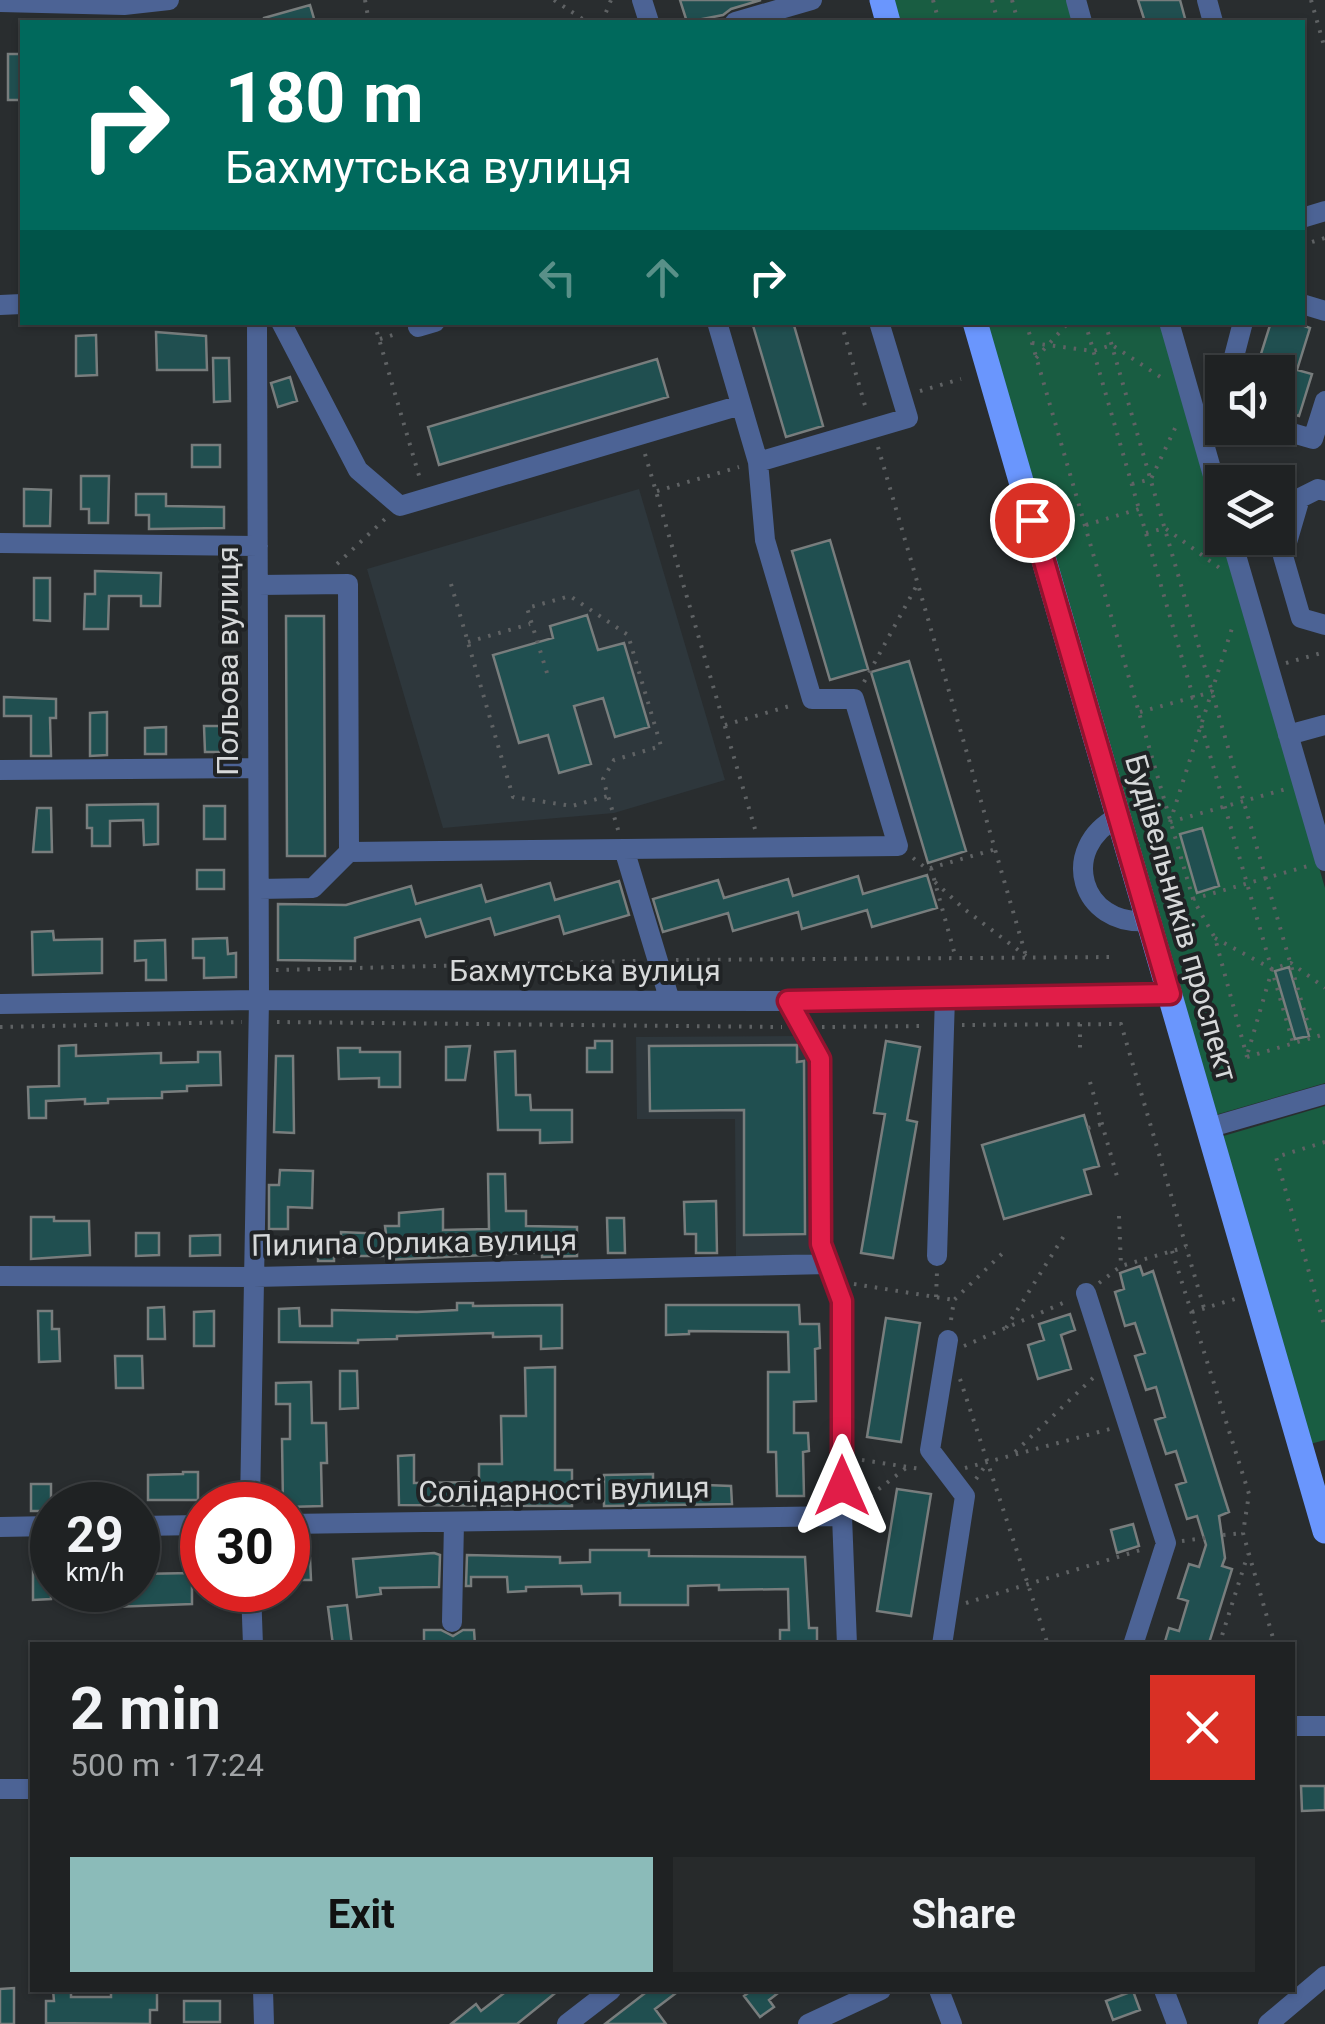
<!DOCTYPE html>
<meta charset="utf-8">
<style>
:root{--surface:#1f2223;--page:#272a2b;--text:#f1f3f6;--muted:#a1a4a6;--line:#3c3f41;--accent:#8bbbb9}
body{margin:0;font-family:Roboto,sans-serif;background:var(--page);color:var(--text);height:100vh;display:flex;flex-direction:column;font-size:38px;white-space:nowrap}
*{box-sizing:border-box;margin:0}
p{font-size:32px;color:var(--muted)}
.icon{flex:none;width:55px;height:55px;fill:none;stroke:currentColor;stroke-width:2;stroke-linecap:round;stroke-linejoin:round}
.map{position:relative;flex:1;overflow:hidden}
.side{position:absolute;left:30px;top:1642px;width:1265px;height:350px;display:flex;flex-direction:column;background:var(--surface);border-radius:0px;box-shadow:0 2px 8px #0004,0 0 0 2px var(--line)}
.side>*{flex:none}
.banner{position:absolute;left:20px;top:20px;width:1285px;height:305px;border-radius:0px;box-shadow:0 2px 8px #0004,0 0 0 2px var(--line);background:#00695c;color:#fff;overflow:hidden}
.tools{position:absolute;left:1205px;top:355px;display:grid;gap:20px}
.tools a{display:grid;place-items:center;width:90px;height:90px;border-radius:0px;background:var(--surface);box-shadow:0 2px 8px #0004,0 0 0 2px var(--line);font-size:50px}
.speed{position:absolute;left:30px;top:1482px;display:flex;gap:20px;font-size:50px;font-weight:700;text-align:center}
.speed>*{display:grid;place-content:center;width:130px;height:130px;border-radius:50%;background:var(--surface);box-shadow:0 2px 8px #0004,0 0 0 2px var(--line);line-height:1}
.speed small{font-size:25px;font-weight:400}
.speed .limit{border:15px solid #d22;background:#fff;color:#111}
.pin{position:absolute;display:grid;place-items:center;width:85px;height:85px;color:#fff;margin:-42px;border:5px solid #fff;border-radius:50%;box-shadow:0 2px 10px #0007}
.me{position:absolute;width:110px;margin:-55px;rotate:0deg;stroke-linejoin:round;filter:drop-shadow(0 0 8px #0008)}
.turn{display:flex;align-items:center;gap:35px;height:210px;padding:0 40px;font-size:45px}
.turn .icon{width:130px;height:130px;stroke-width:2.5}
.turn b{display:block;font-size:70px;line-height:85px}
.lanes{display:flex;align-items:center;height:95px;padding:0 40px;background:#0003;justify-content:center;gap:50px;direction:ltr}
.lanes .off{opacity:.35}
.round{display:grid;place-items:center;flex:none;width:105px;height:105px;border-radius:0px;background:var(--page)}
.summary{display:flex;align-items:center;justify-content:space-between;height:170px;padding:0 40px}
h1{font-size:60px;font-weight:700;line-height:75px}
.cta{display:flex;gap:20px;margin-top:auto;padding:20px 40px}
.cta a{flex:1;height:115px;border-radius:0px;background:var(--accent);color:#111;font-size:40px;font-weight:700;line-height:115px;text-align:center}
.cta a+a{background:var(--page);color:var(--text)}
.map>svg:first-child{display:block}
.built{fill:#2e373c}
.green{fill:#195d42}
.building{fill:#204f50;stroke:#787d7d;stroke-width:2.5}
.lines{fill:none;stroke-linecap:round;stroke-linejoin:round}
.path{stroke:#5f6264;stroke-width:4;stroke-dasharray:2.5 8;stroke-linecap:butt}
.minor{stroke:#4c6395;stroke-width:20}
.major{stroke:#6a96fd;stroke-width:25}
.route-casing{stroke:#92132f;stroke-width:25}
.route{stroke:#e11d48;stroke-width:18}
.labels{text-anchor:middle;stroke-width:8;stroke-linejoin:round;paint-order:stroke}
.street-label{font-size:30px;fill:#d6d8d9;stroke:#202325}
</style>
<div class="map">
<svg width="1325" height="2024" viewBox="0 0 1325 2024">
<rect width="100%" height="100%" fill="#292d2f"/>
<path class="built" d="M639 489 725 780 614 813 443 828 367 569Z
M799 1036 812 1059 813 1256 736 1257 735 1119H637L636 1037Z"/>
<path class="green" d="M892 0H1068L1074 22H899Z
M985 323H1161L1325 888V1083L1215 1115Z
M1325 1106V1440L1310 1444 1220 1137Z"/>
<path class="building" d="M680 0H761L731 9 723 15 687 22Z
M1138 0H1180L1186 22H1145Z
M310 5 315 22H264V18Z
M8 54H22V100H8Z
M752 322H793L823 426 786 437Z
M1271 322H1294L1310 328 1297 370 1312 374 1299 416 1278 410V372H1271L1275 358 1261 354Z
M156 332 206 336 207 370H157Z
M96 335 97 375 76 376V336Z
M213 358H229L230 401 214 402Z
M657 359 668 397 439 465 428 427Z
M290 377 297 401 278 407 271 383Z
M192 445H220V467H192Z
M81 476H109L108 523H89V509H81Z
M24 489 51 490 50 526H24Z
M136 494H166V506L224 507V528L149 529V515H136Z
M830 540 868 669 830 680 792 551Z
M95 571 161 573 160 606H141V596H109L108 629H84L85 594H95Z
M34 578H50V621L34 620Z
M587 615 598 650 624 643 649 727 615 737 603 698 574 706 591 764 559 773 548 735 519 743 493 655 553 638 550 626Z
M286 616H324L325 856H287Z
M909 661 966 851 928 863 871 672Z
M4 697 56 699V718H50L51 756H31V716H4Z
M107 712V755L90 756V713Z
M204 726H224L225 752H205Z
M166 727V754H145V728Z
M158 804V844L144 845 143 820 110 821V846H92V828H87V805Z
M204 806H225V839H204Z
M37 808H51L52 852H33Z
M1202 828 1219 886 1197 893 1180 834Z
M197 870H224V889H197Z
M927 875 937 908 872 927 867 910 802 929 798 912 733 931 728 913 663 932 653 899 718 880 724 898 788 879 793 896 858 876 863 894Z
M619 881 629 915 564 934 559 916 495 935 490 918 426 937 420 919 355 938V961L278 960V904L346 905 411 886 416 904 481 885 486 902 550 883 555 900Z
M53 931 54 940 102 939V973L33 975 32 932Z
M227 938 228 954 236 953V977L204 978V958H193V939Z
M165 940 166 980H146V960L135 961V941Z
M1289 967 1309 1036 1295 1039 1275 971Z
M595 1041H612V1072H587V1048H595Z
M886 1041 920 1047 907 1120 917 1122 893 1258 861 1253 885 1114 874 1113Z
M76 1045V1056L161 1053V1063L198 1062V1052H220L221 1085 187 1086V1091L162 1092V1098L108 1099V1103L85 1104V1099L46 1101V1118H29L28 1087 59 1086V1046Z
M797 1045V1062L804 1061 805 1234 744 1235V1110L650 1111 649 1046Z
M470 1046 465 1080H446V1047Z
M338 1048H360V1052H400V1087H379V1078L339 1079Z
M515 1051 516 1095H530L531 1110H572V1142L540 1143V1130H498L495 1052Z
M276 1056H293L294 1133 274 1132Z
M1084 1115 1099 1166 1084 1170 1091 1194 1004 1219 982 1145Z
M280 1170 313 1171 312 1208 288 1207V1229H269V1185H279Z
M488 1174H505L506 1211H526V1226L577 1227V1256L542 1257V1252L386 1260V1256H334V1261H318V1247H323V1237H341V1232L386 1234 385 1226H399V1213L443 1209V1230L489 1229Z
M716 1201 717 1253H696V1234H685L684 1202Z
M31 1217H54V1221H89L90 1255 31 1259Z
M607 1218H624L625 1253H608Z
M136 1233H159V1255L136 1256Z
M220 1235V1255L190 1256V1236Z
M1140 1266 1143 1275 1153 1271 1229 1512 1219 1516 1225 1558 1222 1566 1232 1569 1210 1640 1212 1645H1164L1169 1628 1179 1631 1188 1601 1178 1598 1189 1564 1199 1567 1206 1545 1197 1516 1187 1519 1176 1485 1186 1482 1176 1451 1166 1454 1155 1420 1165 1417 1156 1387 1146 1390 1135 1356 1145 1353 1135 1323 1125 1326 1115 1292 1124 1289 1120 1273Z
M457 1303H473V1306L562 1305V1348L541 1349V1336L493 1337V1333L397 1336V1339L358 1340V1343L279 1342V1309L299 1308 300 1326H332V1310L417 1312 457 1310Z
M666 1305H799L800 1324H819L820 1348 815 1349 816 1401 794 1402V1433H808L809 1451 803 1452 804 1496H777L776 1452H768V1372H789L788 1332 689 1331V1334L666 1335Z
M164 1307 165 1339H148V1308Z
M38 1311H52V1329H59L60 1361 39 1362Z
M214 1311V1346H194V1312Z
M1070 1314 1075 1330 1061 1335 1071 1369 1038 1379 1028 1345 1044 1340 1039 1324Z
M886 1318 920 1323 901 1442 867 1437Z
M115 1356H142L143 1388H116Z
M555 1367V1470H572V1506L399 1505 398 1456 414 1455V1483L479 1482V1464H502L501 1416H526L525 1368Z
M340 1371H357L358 1408 340 1409Z
M311 1382 312 1423H326L327 1463H321L322 1506 288 1507 283 1505 282 1439H290V1404H276V1383Z
M183 1472H198V1500H148V1475L183 1474Z
M653 1474V1483L731 1486 732 1504 604 1506V1475Z
M31 1484H51V1511H31Z
M897 1489 931 1494 911 1616 877 1611Z
M1133 1524 1139 1546 1117 1553 1111 1530Z
M590 1550H649V1556L805 1557 809 1628H817V1645H780V1630H789L788 1589 719 1590V1585L688 1586V1605H620V1593L582 1594 581 1586 526 1587V1591L508 1592 507 1577H471V1586H466L467 1555 560 1557V1563L590 1562Z
M434 1553 440 1555 439 1587 380 1588 381 1594 357 1597 353 1559Z
M288 1558H310L311 1580H288Z
M33 1569H51V1599L33 1600Z
M192 1573V1604L85 1608V1590H138V1574Z
M347 1605 352 1645H333L328 1607Z
M424 1630H441L453 1636 463 1630H474L475 1645H424Z
M1301 1786H1325V1810L1302 1811Z
M14 1988V2024H0V1989Z
M53 1990H71V1997H111V1990H157V2010H150V2024L46 2023V2001H54Z
M508 1990H559L517 2024H451L476 2004 481 2011Z
M649 1990H680L655 2009 666 2024H605Z
M752 1990H782L769 2000 774 2007 760 2017 744 1996Z
M1133 1991 1140 2010 1113 2020 1106 2001Z
M184 2001H220V2022H184Z"/>
<g class="lines">
<path class="path" d="M365 0 369 22
M554 0 587 22
M933 0 939 22
M992 0 998 22
M1012 0 1018 22
M1311 0 1325 49
M602 22 611 0
M1302 245 1325 238
M374 322 420 479
M841 322 866 409
M1026 322 1193 899 1215 938 1247 1057
M1085 322 1293 1043
M1105 322 1312 1038
M380 339 399 333
M1032 343 1093 351 1112 345 1165 380
M1036 358 1069 322
M920 391 961 379
M878 447 1026 956
M645 454 755 829
M1132 484 1151 479 1177 424
M657 491 739 467
M1086 525 1139 509
M1146 533 1165 528 1221 569
M337 564 385 519
M451 584 513 797 572 806 608 796
M468 642 530 624
M1286 663 1325 652
M547 673 527 608 570 596 628 635 661 746 614 760 603 779 619 833
M864 682 917 585
M1140 712 1212 692
M725 725 793 705
M1170 822 1234 622
M1170 822 1286 789
M913 858 927 869 996 849
M931 868 955 955
M935 882 963 908 1026 956
M1193 899 1308 866
M1215 938 1272 969 1291 963 1325 988
M676 960 1116 957
M276 970 636 961
M277 1022 782 1027
M1080 1024V1049
M962 1025 1121 1024 1204 1308
M0 1027 242 1022
M822 1027 927 1026
M1248 1052 1272 970
M1247 1057 1325 1034
M1090 1082 1118 1180
M1088 1128 1102 1124
M1325 1142 1276 1157 1325 1328
M1119 1216 1121 1266
M1172 1251 1249 1494 1243 1533 1275 1645
M1099 1283 1121 1266 1186 1247
M854 1284 954 1300
M936 1297 937 1272
M1192 1312 1235 1299
M951 1320 954 1300 1007 1249
M1006 1328 1067 1231
M964 1346 1070 1300
M960 1379 1048 1645
M1015 1452 1095 1376
M862 1460 921 1469
M965 1468 1110 1429
M976 1479 988 1462
M862 1502 906 1468
M1223 1535 1243 1533
M1182 1541 1212 1537
M966 1603 1144 1549
M1219 1645 1248 1554"/>
<path class="minor" d="M642 0 649 22
M1076 0 1082 22
M1207 0 1213 22
M0 2 124 5 169 0
M735 22 812 0
M1302 218 1325 211
M1302 304 1325 311
M0 305 22 304
M281 322 358 470 400 506 741 405
M1169 322 1222 507
M418 327 435 322
M1230 372 1243 322
M1275 428 1313 439 1325 401
M758 462 908 418 879 322
M1325 491 1318 489 1300 498 1283 556 1301 618 1325 625
M1231 538 1325 861
M0 543 258 546
M258 585 348 584 349 852
M1288 735 1325 725
M0 770 258 768
M1118 817C1058 848 1080 927 1148 921
M624 849 670 1001
M259 889 313 888 349 852 898 846 854 699H812L765 540 758 462 717 322
M788 1001 820 1059 821 1244 842 1301V1516L847 1645
M0 1004 259 1000 788 1001 1170 994
M1208 1128 1325 1094
M937 1256 945 997
M0 1276 254 1277 828 1264
M1086 1293 1166 1543 1133 1645
M250 1505 259 1000 257 322
M288 1524 842 1516
M138 1526 202 1525
M0 1527 52 1526
M251 1590 253 1645
M452 1622 454 1522
M942 1645 965 1496 930 1450 948 1340
M1292 1726H1325
M0 1789H32
M263 1990 264 2024
M939 1990 952 2024
M1164 1990 1177 2024
M567 2024 611 1990
M808 2024 881 1990
M1268 2024 1325 1976"/>
<path class="major" d="M882 0 888 22
M975 322 1325 1531"/>
</g>
<g class="lines">
<g class="route-casing">
<path id="route" d="M842 1486V1301L821 1244 820 1059 788 1001 1170 994 1032 520"/>
</g>
<use href="#route" class="route"/>
</g>
<g class="labels">
<g class="street-label">
<text transform="translate(228 661) rotate(-90)" y="10">Польова вулиця</text>
<text transform="translate(1181 918) rotate(74)" y="10">Будівельників проспект</text>
<text x="585" y="981">Бахмутська вулиця</text>
<text transform="translate(414 1243) rotate(-1)" y="10">Пилипа Орлика вулиця</text>
<text transform="translate(564 1490) rotate(-1)" y="10">Солідарності вулиця</text>
</g>
</g>
</svg>
<div class="tools">
<a><svg class="icon" aria-label="sound" viewBox="0 0 24 24"><path d="M4 9h4l5-4v14l-5-4H4zM17 9q2 3 0 6"/></svg></a>
<a><svg class="icon" aria-label="layers" viewBox="0 0 24 24"><path d="M12 4l9 5-9 5-9-5zM3 14l9 5 9-5"/></svg></a>
</div>
<div class="speed"><div>29<small>km/h</small></div><div class="limit">30</div></div>
<div class="pin" style="left:1032px;top:520px;background:#d93025"><svg class="icon" aria-label="arrive" viewBox="0 0 24 24"><path d="M6 21V4h12l-3 4 3 4H6"/></svg></div>
<svg class="me" style="left:842px;top:1486px" viewBox="-20 -20 40 40"><path d="M0-17L14 15 0 8-14 15z" fill="#e11d48" stroke="#fff" stroke-width="4"/></svg>
<div class="banner">
<div class="turn"><svg class="icon" aria-label="right" viewBox="0 0 24 24"><path d="M7 20v-9h11M14 6l5 5-5 5"/></svg><div><b>180 m</b>Бахмутська вулиця</div></div>
<div class="lanes"><svg class="icon off" aria-label="left" viewBox="0 0 24 24"><path d="M17 20v-9H6M10 6l-5 5 5 5"/></svg><svg class="icon off" aria-label="ahead" viewBox="0 0 24 24"><path d="M12 20V5M6 11l6-6 6 6"/></svg><svg class="icon" aria-label="right" viewBox="0 0 24 24"><path d="M7 20v-9h11M14 6l5 5-5 5"/></svg></div>
</div>
<section class="side">
<div class="summary"><div><h1>2 min</h1><p>500 m · 17:24</p></div><a class="round" style="background:#d93025;color:#fff"><svg class="icon" aria-label="close" viewBox="0 0 24 24"><path d="M6 6l12 12M18 6L6 18"/></svg></a></div>
<div class="cta"><a>Exit</a><a>Share</a></div>
</section>
</div>
